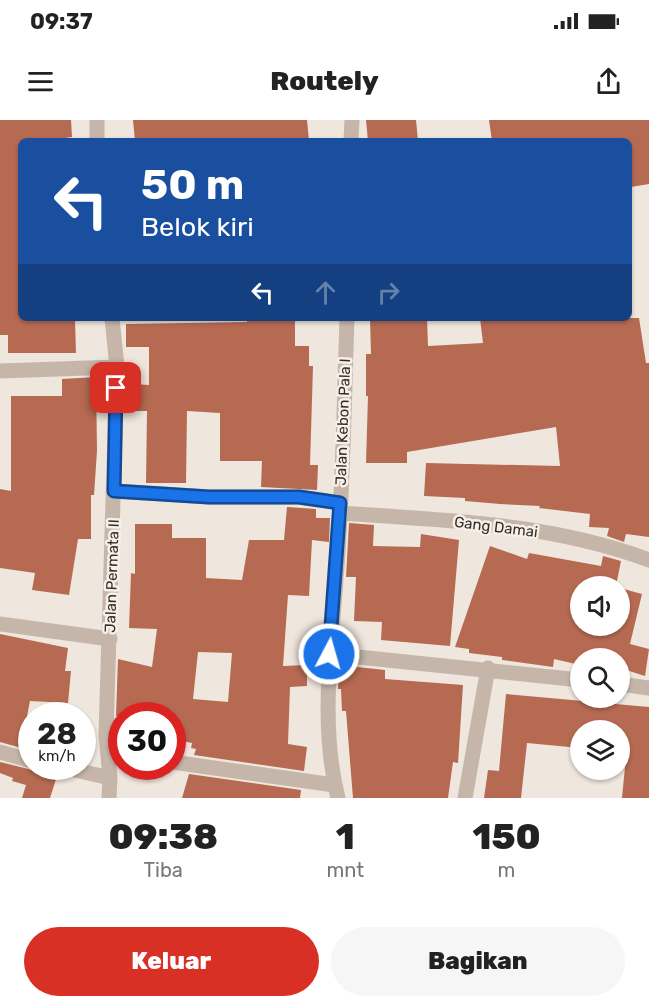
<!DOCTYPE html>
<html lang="id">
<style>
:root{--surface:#fff;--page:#f6f6f6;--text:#222;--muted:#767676;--accent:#d93025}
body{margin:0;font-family:Rubik,sans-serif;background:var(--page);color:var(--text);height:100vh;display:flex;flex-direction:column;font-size:22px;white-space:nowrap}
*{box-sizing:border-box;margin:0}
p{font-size:20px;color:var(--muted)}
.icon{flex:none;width:33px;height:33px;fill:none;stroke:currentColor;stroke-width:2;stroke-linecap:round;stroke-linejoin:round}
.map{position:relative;height:678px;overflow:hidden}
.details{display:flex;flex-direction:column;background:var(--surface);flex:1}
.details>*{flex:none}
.guide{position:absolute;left:18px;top:18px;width:614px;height:183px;border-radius:9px;box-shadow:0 2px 4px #0004;background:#1a4fa0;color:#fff;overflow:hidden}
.buttons{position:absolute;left:570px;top:456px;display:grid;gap:12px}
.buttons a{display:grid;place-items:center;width:60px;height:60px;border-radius:50%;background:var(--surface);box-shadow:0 2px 4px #0004;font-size:30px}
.speed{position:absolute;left:18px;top:582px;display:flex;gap:12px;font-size:30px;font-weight:700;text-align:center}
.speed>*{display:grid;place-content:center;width:78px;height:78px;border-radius:50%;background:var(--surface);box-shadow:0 2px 4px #0004;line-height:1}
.speed small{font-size:15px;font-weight:400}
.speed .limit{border:9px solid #d22;background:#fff;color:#111}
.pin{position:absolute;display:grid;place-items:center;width:51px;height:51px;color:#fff;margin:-26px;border-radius:12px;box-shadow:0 3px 9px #0006}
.me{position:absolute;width:66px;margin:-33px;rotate:6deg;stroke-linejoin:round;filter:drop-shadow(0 0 4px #0008)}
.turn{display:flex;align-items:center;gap:21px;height:126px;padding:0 24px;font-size:27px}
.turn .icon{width:78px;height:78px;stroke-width:2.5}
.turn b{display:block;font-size:42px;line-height:51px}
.lanes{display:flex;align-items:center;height:57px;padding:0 24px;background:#0003;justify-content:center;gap:30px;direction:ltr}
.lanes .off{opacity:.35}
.eta{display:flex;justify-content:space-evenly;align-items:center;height:102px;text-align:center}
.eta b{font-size:36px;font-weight:800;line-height:42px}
.button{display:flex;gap:12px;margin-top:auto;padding:12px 24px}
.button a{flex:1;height:69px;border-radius:36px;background:var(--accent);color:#fff;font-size:24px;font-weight:800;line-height:69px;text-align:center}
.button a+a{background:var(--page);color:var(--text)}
.status{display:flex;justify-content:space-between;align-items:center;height:42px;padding:0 30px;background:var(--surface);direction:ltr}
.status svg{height:16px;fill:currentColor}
header{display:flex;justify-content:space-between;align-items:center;height:78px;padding:0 24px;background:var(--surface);font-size:27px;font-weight:800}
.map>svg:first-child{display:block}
.building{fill:#b76a52;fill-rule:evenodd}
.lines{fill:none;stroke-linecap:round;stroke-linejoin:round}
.street{stroke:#c6b6aa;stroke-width:15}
.route-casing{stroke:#114b97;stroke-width:15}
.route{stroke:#1a73e8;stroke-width:10}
.labels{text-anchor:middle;stroke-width:5;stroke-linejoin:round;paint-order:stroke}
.street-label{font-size:15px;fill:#342c29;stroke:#f7f0e9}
</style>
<div class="status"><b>09:37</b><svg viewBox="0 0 49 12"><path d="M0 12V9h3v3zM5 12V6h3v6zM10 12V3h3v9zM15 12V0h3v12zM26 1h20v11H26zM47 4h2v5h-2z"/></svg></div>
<header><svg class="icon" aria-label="menu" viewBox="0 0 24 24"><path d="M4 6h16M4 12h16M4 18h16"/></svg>Routely<svg class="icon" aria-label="share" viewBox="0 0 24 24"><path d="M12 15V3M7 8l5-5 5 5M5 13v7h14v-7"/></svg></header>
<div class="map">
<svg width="649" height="678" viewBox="0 0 649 678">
<rect width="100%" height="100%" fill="#efe6dd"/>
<path class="building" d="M0 0H71L72 17 65 18V21H21V199H75L76 233H8V215H0Z
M133 0H307L309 21H135Z
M366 0H416L418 21H368Z
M489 0H649V64L631 67 628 21H492Z
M247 198H295V226H309V246H313L310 345H318L317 370 261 367 262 341H220V293L187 291 186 363H146L147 291H131L132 264 149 265V227H126V204L247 202Z
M370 198H427L428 226 483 223 480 198H639L646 243H649V417L626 414 624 422 607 416 609 408 589 407 590 394 539 388 540 386 500 384 465 381V378L424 376 426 343 560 346 556 307 407 332V343H366L368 276H366V234H371Z
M96 257 97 331 94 375H91V419H78L69 475 32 470 35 453 0 448V369L11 371V276H62V259Z
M287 387 316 389V398H330L329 422 312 420 309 476 288 475 283 546 307 545V566L290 567 288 624 307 627 304 651 194 635 196 629 191 628 192 623 172 619V596H116L118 539 152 547 157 509 129 508 131 453 135 454V404H172V418H206V458L242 460 249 420H284ZM198 532 232 533 228 582 193 579Z
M349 403 374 405 373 426 420 427 421 414 459 420 450 526 381 520 382 502 354 501 356 457H346Z
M490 426 527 439 529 433 601 446 603 436 621 441 616 466H580V506L620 509V468L642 474 630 524 649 529 645 556 620 548V538H580V545L554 539 553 547 502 540V537L469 533V529L455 527Z
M0 514 68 528 65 551H71L68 583 30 581 24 611 32 615V631L0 622Z
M339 545 385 550V559L463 565 458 643 453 642 448 678H353L346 591H342L341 569H338Z
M506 574 649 587V678H622L625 647H623L624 632H620V610H580V628L527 623 521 678H484L488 650 499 651Z
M0 642 57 656 50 678H22L26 665 12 661 13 658 0 653Z
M189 654 301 670 300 678H182Z"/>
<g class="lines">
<path class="street" d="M97 0V21
M351 21 352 0
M0 251 117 247
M114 371 209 377H299L340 383
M340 393C443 400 551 403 649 440
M0 504 110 519
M329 534 580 560
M620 564 649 568
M0 632 32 641
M172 642 334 665
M58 646 110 658
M109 678 110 658 106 615 117 247 112 198
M338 678C320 607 331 531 336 459 343 372 344 285 347 198
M465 678 488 548"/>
</g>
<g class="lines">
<g class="route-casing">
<path id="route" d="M116 268 114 371 209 377H299L340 383 329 534"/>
</g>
<use href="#route" class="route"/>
</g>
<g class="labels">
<g class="street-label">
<text transform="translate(343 302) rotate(-88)" y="5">Jalan Kebon Pala I</text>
<text transform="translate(496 407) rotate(7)" y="5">Gang Damai</text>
<text transform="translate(112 456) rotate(-88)" y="5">Jalan Permata II</text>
</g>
</g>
</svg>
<div class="buttons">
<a><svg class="icon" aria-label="sound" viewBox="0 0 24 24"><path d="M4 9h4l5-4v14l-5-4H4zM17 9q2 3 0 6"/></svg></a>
<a><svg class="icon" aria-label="search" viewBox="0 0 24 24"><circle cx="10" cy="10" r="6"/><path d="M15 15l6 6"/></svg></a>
<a><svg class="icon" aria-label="layers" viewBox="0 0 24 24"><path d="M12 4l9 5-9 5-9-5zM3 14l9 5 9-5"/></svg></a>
</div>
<div class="speed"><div>28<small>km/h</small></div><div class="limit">30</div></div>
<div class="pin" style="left:116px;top:268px;background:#d93025"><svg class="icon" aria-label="arrive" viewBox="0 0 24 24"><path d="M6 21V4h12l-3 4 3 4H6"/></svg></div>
<svg class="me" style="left:329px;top:534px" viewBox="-20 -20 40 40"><circle r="17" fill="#1a73e8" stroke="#fff" stroke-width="3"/><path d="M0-11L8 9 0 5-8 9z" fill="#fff"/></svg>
<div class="guide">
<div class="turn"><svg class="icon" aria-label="left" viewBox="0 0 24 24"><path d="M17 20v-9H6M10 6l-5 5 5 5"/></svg><div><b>50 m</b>Belok kiri</div></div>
<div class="lanes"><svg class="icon" aria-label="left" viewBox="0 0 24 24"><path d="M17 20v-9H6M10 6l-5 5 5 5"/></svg><svg class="icon off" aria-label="ahead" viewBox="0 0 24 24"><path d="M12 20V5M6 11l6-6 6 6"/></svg><svg class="icon off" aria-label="right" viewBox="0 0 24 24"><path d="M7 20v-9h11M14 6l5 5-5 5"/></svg></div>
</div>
</div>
<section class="details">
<div class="eta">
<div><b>09:38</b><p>Tiba</p></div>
<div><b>1</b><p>mnt</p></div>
<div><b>150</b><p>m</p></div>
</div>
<div class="button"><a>Keluar</a><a>Bagikan</a></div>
</section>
